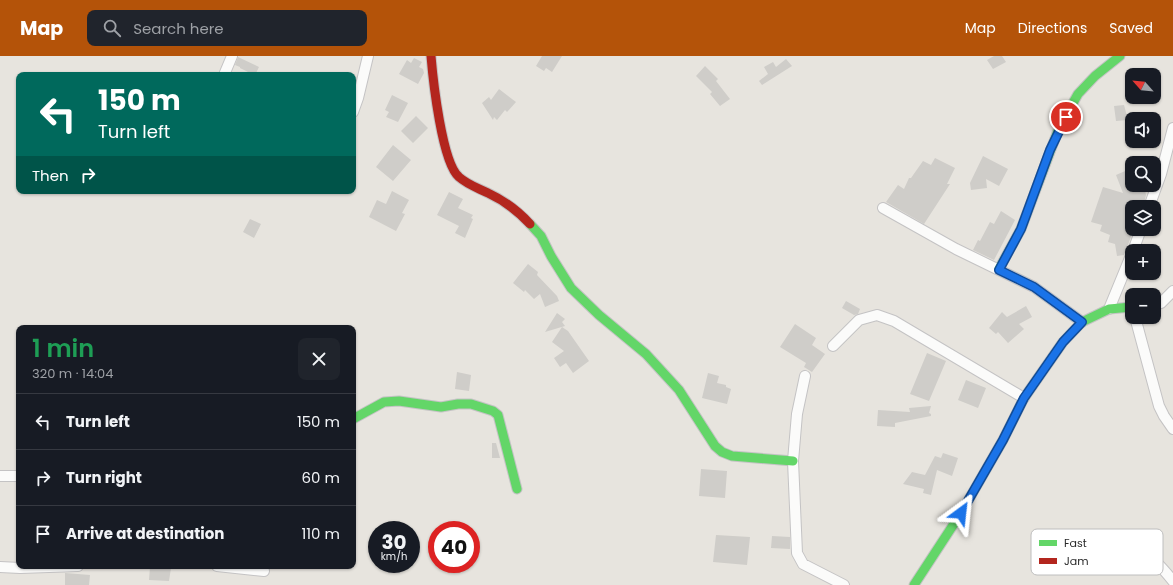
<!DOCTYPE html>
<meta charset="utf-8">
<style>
:root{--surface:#171b24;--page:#20242c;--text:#f1f3f6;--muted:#9ea1a6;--line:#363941;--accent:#b45309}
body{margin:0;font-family:Poppins,sans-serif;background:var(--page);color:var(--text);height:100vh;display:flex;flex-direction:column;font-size:15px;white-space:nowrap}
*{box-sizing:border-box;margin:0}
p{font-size:13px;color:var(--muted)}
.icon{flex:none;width:22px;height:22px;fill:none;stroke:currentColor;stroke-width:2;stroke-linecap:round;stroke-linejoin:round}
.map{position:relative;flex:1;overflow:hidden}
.drawer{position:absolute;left:16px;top:269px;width:340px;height:244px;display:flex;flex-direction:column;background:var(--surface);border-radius:8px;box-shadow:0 1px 3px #0004}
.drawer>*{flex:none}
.guide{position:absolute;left:16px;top:16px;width:340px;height:122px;border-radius:8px;box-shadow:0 1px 3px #0004;background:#00695c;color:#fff;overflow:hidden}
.needle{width:26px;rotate:297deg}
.fabs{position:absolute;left:1125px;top:12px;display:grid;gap:8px}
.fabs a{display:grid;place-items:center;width:36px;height:36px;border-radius:8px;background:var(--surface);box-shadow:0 1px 3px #0004;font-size:20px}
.speed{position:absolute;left:368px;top:465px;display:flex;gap:8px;font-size:20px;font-weight:700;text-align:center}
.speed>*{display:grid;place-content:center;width:52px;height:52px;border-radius:50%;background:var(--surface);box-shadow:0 1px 3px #0004;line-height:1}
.speed small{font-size:10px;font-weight:400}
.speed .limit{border:6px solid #d22;background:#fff;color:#111}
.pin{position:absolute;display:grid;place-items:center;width:34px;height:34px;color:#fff;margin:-17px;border:2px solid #fff;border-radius:50%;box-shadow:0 1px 4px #0007}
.me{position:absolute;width:44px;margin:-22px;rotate:30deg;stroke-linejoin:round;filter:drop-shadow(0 0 3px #0008)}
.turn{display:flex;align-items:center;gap:14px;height:84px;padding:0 16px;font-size:18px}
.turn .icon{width:52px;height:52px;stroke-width:2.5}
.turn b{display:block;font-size:28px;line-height:34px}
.then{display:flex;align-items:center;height:38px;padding:0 16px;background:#0003;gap:8px;font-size:15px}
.round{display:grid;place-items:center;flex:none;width:42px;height:42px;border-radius:8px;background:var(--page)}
.overview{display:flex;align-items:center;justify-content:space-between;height:68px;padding:0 16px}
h1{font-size:24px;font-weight:600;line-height:30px;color:#1e9e55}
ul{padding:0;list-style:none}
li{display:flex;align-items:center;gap:12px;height:56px;padding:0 16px;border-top:1px solid var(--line)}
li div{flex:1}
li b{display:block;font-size:15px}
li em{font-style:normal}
header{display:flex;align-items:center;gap:24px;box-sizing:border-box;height:56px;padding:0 20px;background:var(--accent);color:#fff}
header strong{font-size:19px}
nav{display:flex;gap:22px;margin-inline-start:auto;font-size:14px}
.search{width:280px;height:36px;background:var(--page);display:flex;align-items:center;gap:10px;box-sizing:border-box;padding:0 14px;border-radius:8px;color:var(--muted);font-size:15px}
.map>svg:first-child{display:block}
.building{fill:#cfcdc9}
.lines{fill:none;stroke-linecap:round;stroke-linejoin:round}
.street-casing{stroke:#c4c3c4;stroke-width:12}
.fast-casing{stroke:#c4c3c4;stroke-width:11}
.jam-casing{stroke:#c4c3c4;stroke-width:11}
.street{stroke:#fbfbfa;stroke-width:10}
.fast{stroke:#63d668;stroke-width:9}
.jam{stroke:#b3261e;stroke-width:9}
.route-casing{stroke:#114b97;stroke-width:10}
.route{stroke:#1a73e8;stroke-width:7}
.key{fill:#fff;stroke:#bebebe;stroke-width:1}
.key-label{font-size:11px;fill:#282828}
</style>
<header>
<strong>Map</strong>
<div class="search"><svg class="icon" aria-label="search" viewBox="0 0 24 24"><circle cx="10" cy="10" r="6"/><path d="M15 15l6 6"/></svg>Search here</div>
<nav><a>Map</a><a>Directions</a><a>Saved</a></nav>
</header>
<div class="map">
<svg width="1173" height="529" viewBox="0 0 1173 529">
<rect width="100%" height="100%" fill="#e7e4de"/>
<path class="building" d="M542 0H562L552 16 546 12 544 15 536 10Z
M994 0H1002L1006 6 993 13 987 4Z
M238 1 259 11 256 17 253 16 252 18 240 12V11L235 9Z
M414 2 422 6 419 11 423 13 424 17 418 28 399 18 407 4 411 7Z
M786 3 792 10 762 29 759 25 768 18 764 11 773 6 776 11Z
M705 10 718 23 716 25 730 43 720 50 710 38 712 36 696 20Z
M499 33 516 46 507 56 505 54 497 64 494 61 493 64 482 47 489 41 491 44Z
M392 39 408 47 398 66 386 61 389 56 385 54Z
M1124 49 1128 64 1116 65 1114 50Z
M416 60 428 72 413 87 401 75Z
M393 89 411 104 393 125 376 111Z
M983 100 1008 113 999 130 986 123 987 132 971 134 970 127Z
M935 102 955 112 947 128H950L924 168 886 146 898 129 904 133 909 122H911L923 105 931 109Z
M1132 112V129H1144L1146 139 1143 151H1132V173H1134L1124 199 1117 200 1115 188 1108 186 1110 179 1100 175 1102 169 1091 166 1103 131 1123 137 1116 119Z
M392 135 409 144 402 157 405 158 396 175 369 161 377 144 386 148Z
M449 136 463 143 458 152 473 159 471 162 473 163 465 182 455 177 459 170 437 159Z
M1001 155 1015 164 994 204 973 194 978 184 980 185 990 166 994 168Z
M250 163 261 168 254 182 243 176Z
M528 208 538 216 537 219 557 240 559 245 545 251 540 238 534 243 525 234 524 236 513 227Z
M846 245 860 253 858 258 854 259 842 252Z
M1026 250 1032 261 1019 268 1024 273 1008 287 998 276 996 278 989 272 1002 256 1007 261Z
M557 257 565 263 562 266 565 270 545 276Z
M795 268 816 282 812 289 825 298 812 316 804 311 806 307 780 291Z
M562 271 568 275 589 305 573 317 566 307 560 311 554 302 564 295 552 286Z
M927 297 946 305 929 345 910 338Z
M457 316 471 319 469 335 455 333Z
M708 317 719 320 717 327 726 329V331L731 333 727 348 702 342Z
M966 324 986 332 978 352 958 344Z
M931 350 929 357 931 358V360L895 367V371L877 370 878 354 910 356 909 352Z
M492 387H496L500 402H492Z
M943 397 958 402 952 420 937 414 931 439 923 437 924 433 903 428 912 416 925 419 935 400 941 402Z
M701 413 727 415 725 442 699 440Z
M716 479 750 481 747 509 713 506Z
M772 480 790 481V493L771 492Z
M150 511 171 512 169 525 149 524Z
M65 517 90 519 89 529H65Z"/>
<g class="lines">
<g class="street-casing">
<path id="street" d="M224 19 232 0
M353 56 358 42 368 0
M1149 151 1161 118 1173 72
M883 152 956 193 1034 231 1082 266
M1133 195 1141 173
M1154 249 1161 247 1173 235
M1109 253 1132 197
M1135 261 1159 350 1164 360 1173 373
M833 290 859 264 877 259 894 265 1024 342
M805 320 797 358 793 405 797 497 803 508 844 529
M0 420H19
M1069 498C1089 495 1124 486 1142 496 1155 503 1164 514 1173 525
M217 510 264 515
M0 511 20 512 78 510"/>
</g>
<g class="fast-casing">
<path id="fast" d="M530 168 541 180 551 200 571 232 599 259 646 298 679 334 715 390 722 396 732 400 793 405
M999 213 1021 173 1059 72 1078 38 1095 20 1120 0
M353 363 384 346 399 345 441 351 458 348H471L493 355 498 359 517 433
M914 529 961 457 1003 384 1024 342 1063 286 1082 266 1109 253 1132 251"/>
</g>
<g class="jam-casing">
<path id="jam" d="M431 0C433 24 442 107 459 121 468 129 478 132 488 137 503 144 519 156 530 168"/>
</g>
<use href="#street" class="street"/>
<use href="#fast" class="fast"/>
<use href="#jam" class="jam"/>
</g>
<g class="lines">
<g class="route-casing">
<path id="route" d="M961 457 1003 384 1024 342 1063 286 1082 266 1034 231 999 214 1021 173 1050 94 1066 61"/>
</g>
<use href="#route" class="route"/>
</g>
<rect x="1031" y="473" width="132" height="46" rx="6" class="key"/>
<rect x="1039" y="484" width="18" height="6" fill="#63d668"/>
<rect x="1039" y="502" width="18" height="6" fill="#b3261e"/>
<g class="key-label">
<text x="1064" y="491">Fast</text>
<text x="1064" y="509">Jam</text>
</g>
</svg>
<div class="fabs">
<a><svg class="needle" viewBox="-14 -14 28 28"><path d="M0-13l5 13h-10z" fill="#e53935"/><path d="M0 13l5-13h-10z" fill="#9ea1a6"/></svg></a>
<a><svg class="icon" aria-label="sound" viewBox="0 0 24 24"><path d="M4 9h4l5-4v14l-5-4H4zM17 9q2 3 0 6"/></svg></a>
<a><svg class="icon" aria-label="search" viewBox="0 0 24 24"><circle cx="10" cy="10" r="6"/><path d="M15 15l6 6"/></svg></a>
<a><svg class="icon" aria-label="layers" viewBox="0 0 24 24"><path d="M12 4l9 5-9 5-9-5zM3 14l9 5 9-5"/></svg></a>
<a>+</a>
<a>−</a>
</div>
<div class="speed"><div>30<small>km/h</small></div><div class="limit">40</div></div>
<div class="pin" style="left:1066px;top:61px;background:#d93025"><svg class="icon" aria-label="arrive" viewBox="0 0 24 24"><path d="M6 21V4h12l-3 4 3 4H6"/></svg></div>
<svg class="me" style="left:961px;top:457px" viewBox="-20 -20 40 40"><path d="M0-17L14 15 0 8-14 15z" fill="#1a73e8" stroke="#fff" stroke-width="4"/></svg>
<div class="guide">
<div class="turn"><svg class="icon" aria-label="left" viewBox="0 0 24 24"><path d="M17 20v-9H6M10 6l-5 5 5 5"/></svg><div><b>150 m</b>Turn left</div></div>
<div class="then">Then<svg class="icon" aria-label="right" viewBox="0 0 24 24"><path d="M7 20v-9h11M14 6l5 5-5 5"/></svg></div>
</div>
<section class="drawer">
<div class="overview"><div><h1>1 min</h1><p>320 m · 14:04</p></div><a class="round"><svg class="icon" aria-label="close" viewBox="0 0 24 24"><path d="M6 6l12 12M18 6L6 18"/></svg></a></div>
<ul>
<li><svg class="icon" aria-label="left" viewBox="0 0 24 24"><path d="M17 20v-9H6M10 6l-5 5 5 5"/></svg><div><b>Turn left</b></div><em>150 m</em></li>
<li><svg class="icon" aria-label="right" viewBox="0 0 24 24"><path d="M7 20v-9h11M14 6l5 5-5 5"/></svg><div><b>Turn right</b></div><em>60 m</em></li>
<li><svg class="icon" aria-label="arrive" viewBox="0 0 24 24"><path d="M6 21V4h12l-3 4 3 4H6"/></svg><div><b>Arrive at destination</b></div><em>110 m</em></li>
</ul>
</section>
</div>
